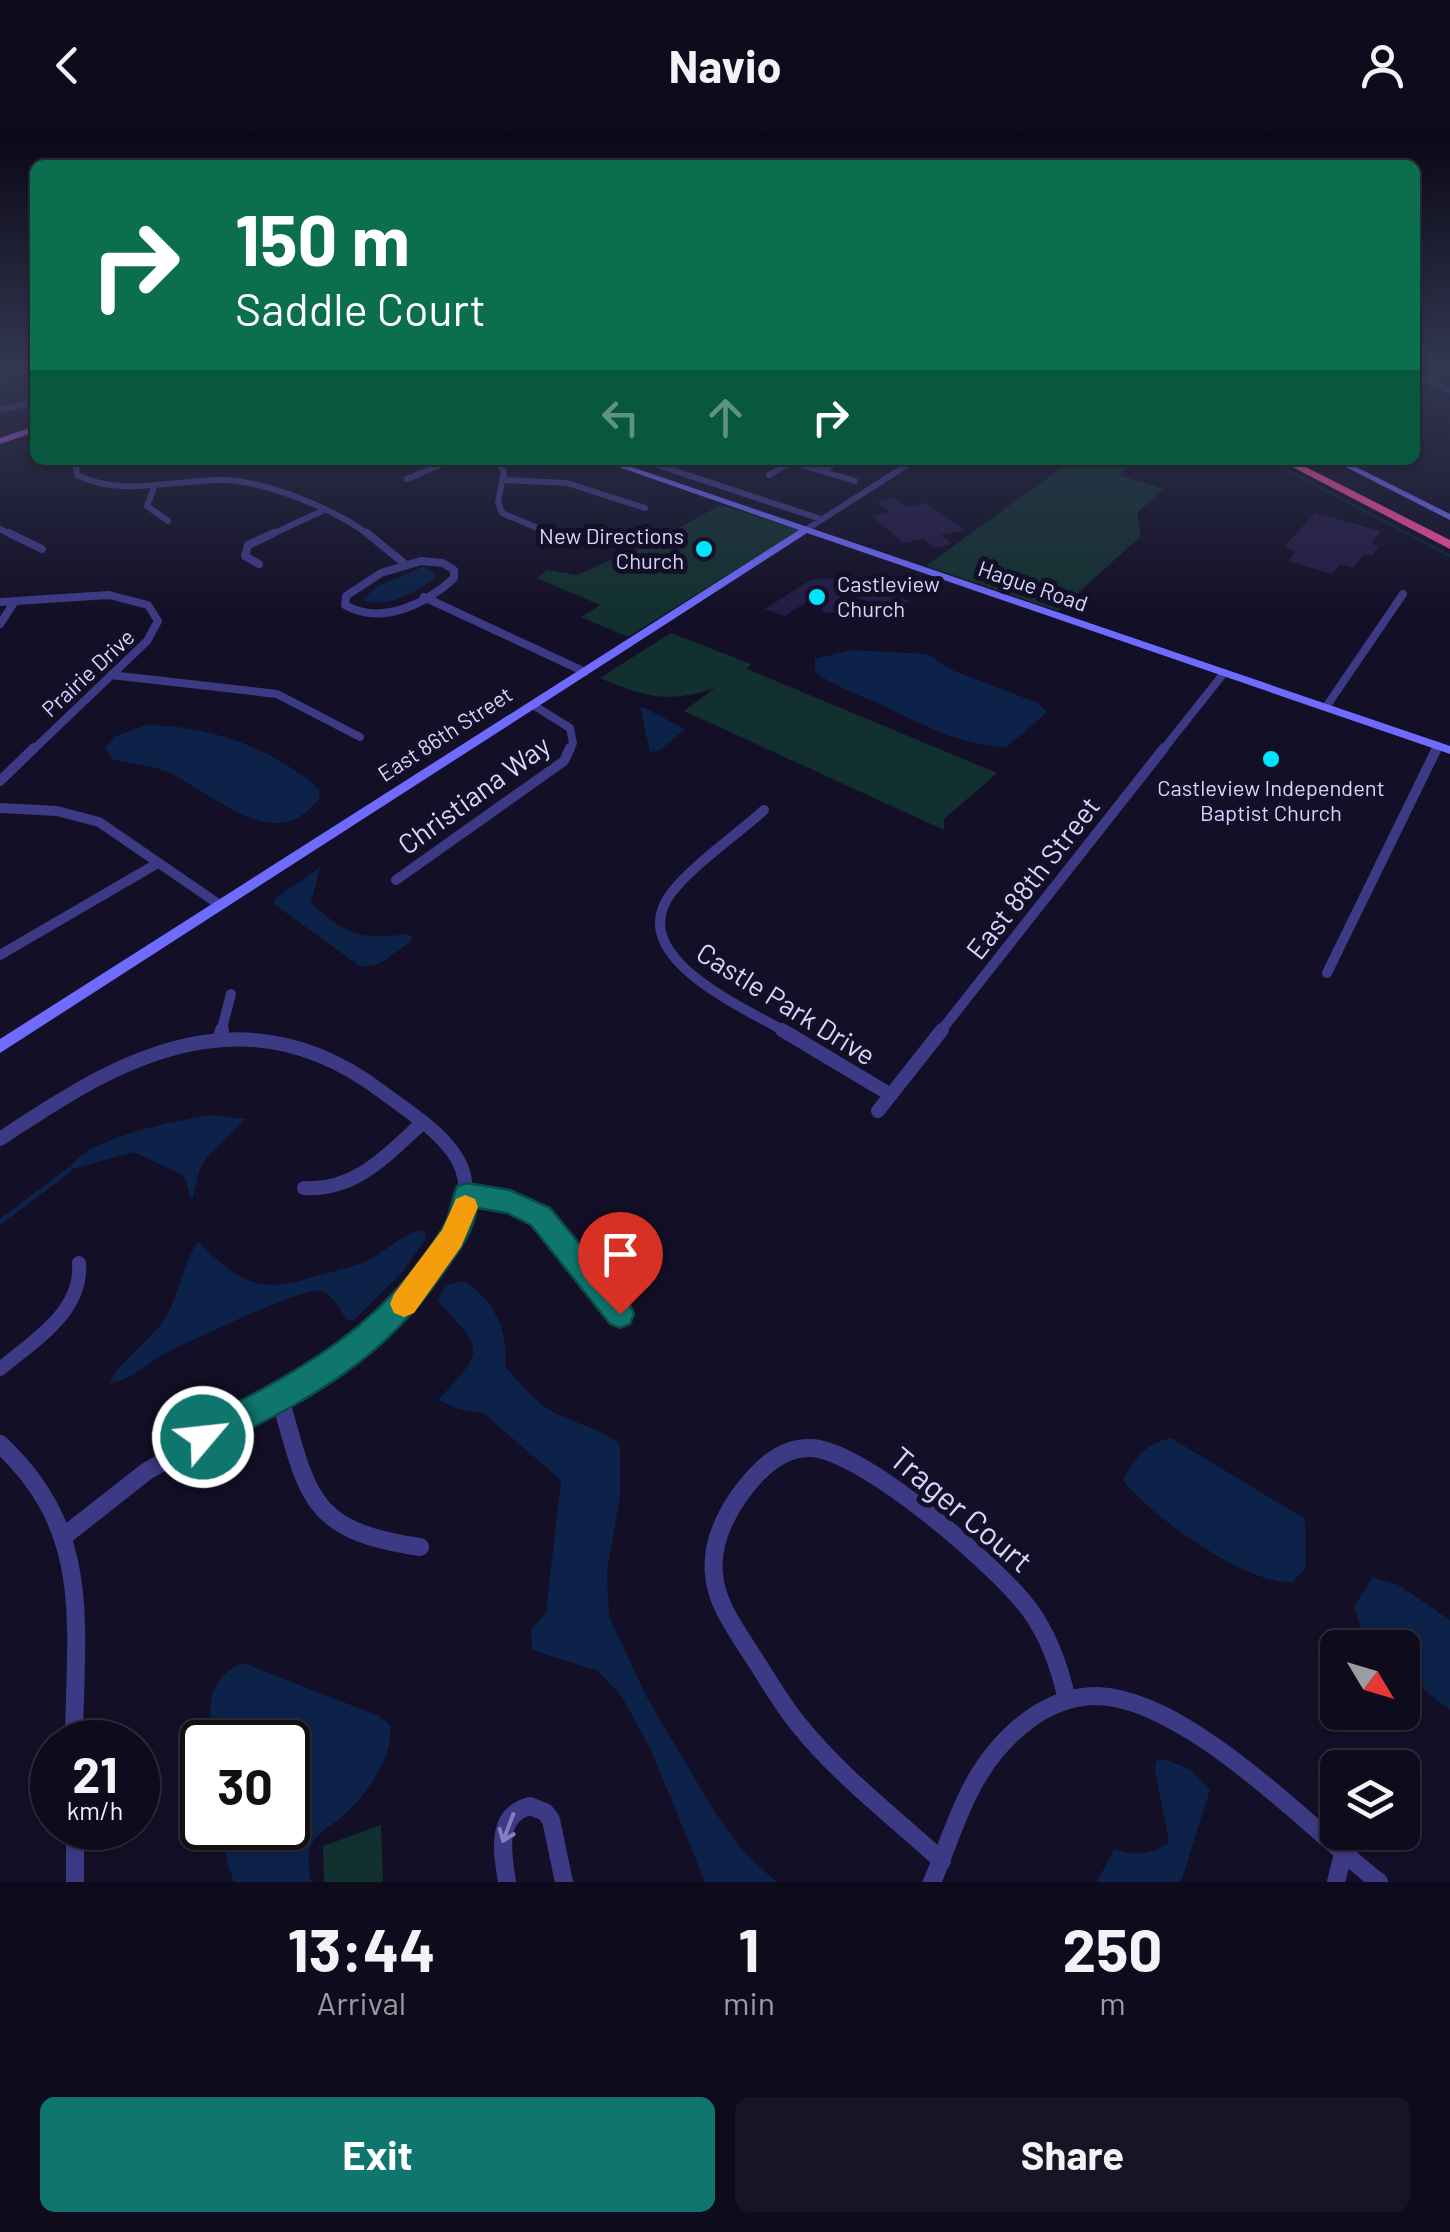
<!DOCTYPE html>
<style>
:root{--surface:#0e0b1c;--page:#171425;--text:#f1f3f6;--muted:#9b9ba3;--line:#2e2b3b;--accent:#0f766e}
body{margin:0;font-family:Barlow,sans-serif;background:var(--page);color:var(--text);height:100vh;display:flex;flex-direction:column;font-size:38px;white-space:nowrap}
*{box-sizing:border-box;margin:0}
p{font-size:32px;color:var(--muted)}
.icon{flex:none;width:55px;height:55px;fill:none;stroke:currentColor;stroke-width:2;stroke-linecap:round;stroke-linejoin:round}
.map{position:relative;height:1752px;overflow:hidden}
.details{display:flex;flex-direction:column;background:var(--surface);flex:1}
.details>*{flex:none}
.guide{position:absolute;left:30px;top:30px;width:1390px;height:305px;border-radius:15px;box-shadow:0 2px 8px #0004,0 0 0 2px var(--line);background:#0b6e4f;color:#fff;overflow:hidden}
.needle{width:65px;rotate:128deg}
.controls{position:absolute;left:1320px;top:1500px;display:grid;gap:20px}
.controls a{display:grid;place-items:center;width:100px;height:100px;border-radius:15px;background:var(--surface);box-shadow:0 2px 8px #0004,0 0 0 2px var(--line);font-size:50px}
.speed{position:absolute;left:30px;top:1590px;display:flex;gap:20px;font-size:50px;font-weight:700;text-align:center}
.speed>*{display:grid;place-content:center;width:130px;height:130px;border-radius:50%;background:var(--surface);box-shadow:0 2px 8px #0004,0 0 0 2px var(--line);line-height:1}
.speed small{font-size:25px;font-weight:400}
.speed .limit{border:5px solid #111;border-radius:15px;background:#fff;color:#111}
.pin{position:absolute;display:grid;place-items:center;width:85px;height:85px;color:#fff;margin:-102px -42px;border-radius:50% 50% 50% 0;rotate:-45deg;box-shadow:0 0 10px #0007}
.pin .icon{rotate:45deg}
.me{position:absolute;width:110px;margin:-55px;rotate:62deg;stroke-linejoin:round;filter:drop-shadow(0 0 8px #0008)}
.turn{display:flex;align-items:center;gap:35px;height:210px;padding:0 40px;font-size:45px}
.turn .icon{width:130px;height:130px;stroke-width:2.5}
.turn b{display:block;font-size:70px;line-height:85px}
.lanes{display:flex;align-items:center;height:95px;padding:0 40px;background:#0003;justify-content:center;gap:50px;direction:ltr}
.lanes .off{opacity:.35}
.eta{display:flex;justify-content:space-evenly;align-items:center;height:170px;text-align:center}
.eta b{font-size:60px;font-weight:700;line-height:70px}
.primary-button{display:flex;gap:20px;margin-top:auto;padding:20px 40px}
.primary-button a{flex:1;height:115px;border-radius:15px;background:var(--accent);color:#fff;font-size:40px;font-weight:700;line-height:115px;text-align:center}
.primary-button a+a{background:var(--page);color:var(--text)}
header{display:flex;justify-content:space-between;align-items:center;height:130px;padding:0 40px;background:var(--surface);font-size:45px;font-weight:700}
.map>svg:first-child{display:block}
.green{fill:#12302f}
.water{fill:#0c2248}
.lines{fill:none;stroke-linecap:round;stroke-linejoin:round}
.stream-far1{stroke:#0c2248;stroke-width:2.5}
.stream{stroke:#0c2248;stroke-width:5}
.building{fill:#241b47}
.street-far4{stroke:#3d3a85;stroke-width:6}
.street-far3{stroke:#3d3a85;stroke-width:8}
.street-far2{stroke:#3d3a85;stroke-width:10}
.street-far1{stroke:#3d3a85;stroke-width:14}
.street{stroke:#3d3a85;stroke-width:18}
.secondary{fill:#6f6bff;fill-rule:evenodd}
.primary{fill:#c25bff;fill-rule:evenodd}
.highway{fill:#ff4fa3;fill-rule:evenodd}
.oneway{stroke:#837fbc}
.route{fill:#0f766e;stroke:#0a4d48;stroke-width:2.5}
.slow{fill:#f59e0b}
.poi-dot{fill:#00e5ff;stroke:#130f26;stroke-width:4}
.labels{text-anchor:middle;stroke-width:10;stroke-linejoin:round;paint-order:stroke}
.far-poi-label{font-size:22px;fill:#d9d4ff;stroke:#130f26;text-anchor:end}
.far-street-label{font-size:22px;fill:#d9d4ff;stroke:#130f26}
.street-label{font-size:28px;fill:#d9d4ff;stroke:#130f26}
.near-street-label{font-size:32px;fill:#d9d4ff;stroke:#130f26}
</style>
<header><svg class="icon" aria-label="back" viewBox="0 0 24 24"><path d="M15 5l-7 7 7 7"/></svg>Navio<svg class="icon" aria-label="person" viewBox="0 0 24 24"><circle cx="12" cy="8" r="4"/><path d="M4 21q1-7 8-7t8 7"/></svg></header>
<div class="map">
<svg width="1450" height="1752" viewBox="0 0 1450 1752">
<rect width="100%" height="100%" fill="#130f26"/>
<path class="green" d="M1072 330H1137L1119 345 1163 359 1137 383 1141 406 1058 481 926 436Z
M721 375 799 400 628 507 581 487 600 475 537 448 547 440 577 445 658 409Z
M671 503 751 534 747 539 997 643 944 689V700L684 581 715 558C666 574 646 567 600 548Z
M381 1695 383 1752H324L323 1716Z"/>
<path class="water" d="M423 437 435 443 434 448C416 463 385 479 363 470L376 457Z
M850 520 928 524 949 539 1038 573 1047 582 1007 617C957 615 923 594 879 574 857 564 835 557 815 542V529Z
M640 577 645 578 685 599 659 621 650 622Z
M147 595C208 596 264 615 312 653L319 659V669C273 728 216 663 165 641 149 635 129 634 112 629L105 618 116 606Z
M320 737 311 773C347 806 361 810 408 804L413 808 409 813 379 834 361 837 274 774 275 769Z
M212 985 246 989 207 1027 200 1039 192 1070 184 1046 134 1022 69 1040C82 1008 180 990 212 985Z
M424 1100 426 1109 401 1144 354 1190H348C340 1182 333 1165 323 1161 307 1154 185 1214 164 1224 147 1233 127 1253 109 1253 123 1227 152 1211 167 1185 177 1168 188 1122 198 1112 239 1151 258 1166 316 1146 337 1140 357 1137 376 1126 392 1116 405 1102 424 1100Z
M464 1151C494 1170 509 1201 505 1236 519 1252 532 1269 550 1280 573 1294 600 1297 620 1315V1367L607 1442 609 1486 645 1564 711 1676 741 1719 776 1752H705L651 1620 622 1567 598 1541 532 1520 531 1500 546 1482 561 1350 483 1283 458 1279 438 1270C487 1218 483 1221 438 1171L445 1155Z
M1171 1308 1305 1389 1306 1437 1293 1452C1248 1456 1150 1386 1123 1350 1135 1327 1145 1314 1171 1308Z
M1372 1448 1397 1454 1450 1490V1580L1403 1544 1402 1518 1375 1517 1362 1502 1354 1477Z
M243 1533 379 1586 390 1595C394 1627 366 1665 343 1686 333 1695 320 1700 313 1712 306 1724 309 1739 311 1752H234L227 1732 223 1698H288V1612H212C208 1579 207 1547 243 1533Z
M1163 1629 1190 1639 1210 1660 1181 1752H1097L1114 1719C1131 1726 1153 1725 1169 1712L1155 1640 1156 1631Z"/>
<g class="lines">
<path class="stream-far1" d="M1268 330 1450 426"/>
<path class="stream" d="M0 1092 69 1040"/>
</g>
<path class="building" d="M894 367 906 377 926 373 965 400 941 405 952 414 935 418 924 409 904 413 871 386 889 382 878 372Z
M1315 383 1381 401 1371 414 1379 416 1372 426 1364 424 1353 438 1340 434 1332 444 1288 431 1296 421 1284 417Z
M844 448 909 471 896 481 847 464 855 481 824 483 817 465 785 486 765 479 812 449Z"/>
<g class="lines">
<path class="street-far4" d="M1415 246 1450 260
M0 248 6 250
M0 279 35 273
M75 330 77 345C121 367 173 350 221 350 263 350 336 379 370 406
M497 330 504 342 498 372 502 383 556 406
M792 332 855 351
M651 333 821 389
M624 337 639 330
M822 341 841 330
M769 345 795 330
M407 349 452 330
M503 350 567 353 645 378
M155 355 147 376 168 391
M0 399 14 406
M807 399 915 330
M268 406 322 381"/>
<path class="street-far3" d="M9 403 42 419
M367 403 405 434
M550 403 576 414
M421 431 443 433 454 440V448C426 474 381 496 345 475L346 466 381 443Z
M259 434 245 426 248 415 274 403
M424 467 585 542
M0 472 109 465 148 475 158 491 147 511 32 621
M0 494 15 471
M111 545 277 564 360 607
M533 575 570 598 573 613 569 621
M1326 577 1403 464
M1162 621 1224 543
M1436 621 1438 616"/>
<path class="street-far2" d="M0 651 34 618
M0 678 57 681 99 692 220 775
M764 680C738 704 693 735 672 762 622 826 743 877 786 902
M396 750 564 631 570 618
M0 825 158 733
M1327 843 1437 618
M221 902 231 864
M940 902 1164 618"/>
<path class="street-far1" d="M782 900 891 965
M219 910 222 900
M878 981 942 900
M0 1009C62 968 129 923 204 912 269 902 329 922 381 961 407 981 450 1006 462 1039 481 1090 411 1174 374 1205 343 1231 307 1251 272 1271
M304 1058C355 1061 386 1026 421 994
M467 1065C549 1076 574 1124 620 1185
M0 1239C33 1211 83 1182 79 1133
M280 1267 281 1271"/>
<path class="street" d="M280 1268C308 1367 309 1401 420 1417
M0 1314C94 1401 75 1495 74 1612
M63 1407 147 1341 277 1268
M75 1698V1752
M942 1731C894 1687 840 1646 799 1595 779 1571 765 1544 748 1519 733 1495 716 1472 714 1444 711 1415 723 1389 739 1366 756 1342 780 1316 812 1318 865 1322 997 1436 1029 1479 1049 1506 1060 1538 1067 1570
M507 1752C503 1724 494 1685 530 1676L545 1682 551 1690 564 1752
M932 1752C951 1709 964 1659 995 1622 1021 1591 1055 1566 1097 1566 1187 1568 1309 1698 1379 1752
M1336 1752 1343 1724"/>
<path class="secondary" d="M599 330H611L1450 616V624L807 403 0 923V909L799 400Z
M1332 330H1342L1450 384V390Z"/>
<path class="primary" d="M35 296V302L0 314V308Z"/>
<path class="highway" d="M1279 330H1292L1450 410V419Z"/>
</g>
<defs><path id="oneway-shaft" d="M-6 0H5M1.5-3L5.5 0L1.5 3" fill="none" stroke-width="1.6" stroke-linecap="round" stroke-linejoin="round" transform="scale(2.5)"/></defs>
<use class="oneway" href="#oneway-shaft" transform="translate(508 1698) rotate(111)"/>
<linearGradient id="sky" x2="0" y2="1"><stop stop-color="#0a0815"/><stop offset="0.49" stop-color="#333752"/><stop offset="1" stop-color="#333752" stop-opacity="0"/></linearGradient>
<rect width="1450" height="485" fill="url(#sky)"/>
<path class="route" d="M467 1053 510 1060 550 1078 630 1175 634 1184 630 1194 620 1198 610 1194 531 1095 507 1083 477 1078C473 1104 456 1125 441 1146 379 1235 307 1269 214 1318L203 1323 192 1318 187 1307 192 1296C296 1242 378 1203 442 1099 451 1086 451 1070 457 1056Z"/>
<path class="slow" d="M465 1065 475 1069 478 1077 461 1117 414 1183 404 1187 394 1183 390 1174 394 1164 442 1100 456 1069Z"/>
<g class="poi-dot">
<circle cx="704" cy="419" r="10"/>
<circle cx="817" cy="467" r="10"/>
<circle cx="1271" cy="629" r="10"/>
</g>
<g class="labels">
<g class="far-poi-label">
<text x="684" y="414">New Directions<tspan x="684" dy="25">Church</tspan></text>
<text x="837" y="462" text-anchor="start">Castleview<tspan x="837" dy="25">Church</tspan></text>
<text x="1271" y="666" text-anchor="middle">Castleview Independent<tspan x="1271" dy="25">Baptist Church</tspan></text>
</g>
<g class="far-street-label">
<text transform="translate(1033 456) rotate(19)" y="8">Hague Road</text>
<text transform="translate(88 543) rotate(-43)" y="8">Prairie Drive</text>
<text transform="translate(445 604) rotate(-33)" y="8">East 86th Street</text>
</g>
<g class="street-label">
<text transform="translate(474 665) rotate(-36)" y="10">Christiana Way</text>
<text transform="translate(1033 748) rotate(-52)" y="10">East 88th Street</text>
<text transform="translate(786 874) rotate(32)" y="10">Castle Park Drive</text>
</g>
<g class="near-street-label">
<text transform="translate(961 1380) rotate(40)" y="11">Trager Court</text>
</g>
</g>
</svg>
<div class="controls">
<a><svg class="needle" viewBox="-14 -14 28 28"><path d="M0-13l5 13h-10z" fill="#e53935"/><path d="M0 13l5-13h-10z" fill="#9b9ba3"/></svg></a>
<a><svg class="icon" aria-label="layers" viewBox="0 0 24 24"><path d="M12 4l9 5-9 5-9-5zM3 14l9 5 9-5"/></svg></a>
</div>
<div class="speed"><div>21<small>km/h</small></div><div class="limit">30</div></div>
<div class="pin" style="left:620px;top:1184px;background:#d93025"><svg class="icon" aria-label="arrive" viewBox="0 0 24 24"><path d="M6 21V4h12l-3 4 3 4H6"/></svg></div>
<svg class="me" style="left:203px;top:1307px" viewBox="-20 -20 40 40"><circle r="17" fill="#0f766e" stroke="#fff" stroke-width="3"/><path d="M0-11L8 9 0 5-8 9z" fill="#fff"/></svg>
<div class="guide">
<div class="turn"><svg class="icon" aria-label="right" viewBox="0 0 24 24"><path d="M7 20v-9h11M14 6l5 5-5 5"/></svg><div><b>150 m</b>Saddle Court</div></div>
<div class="lanes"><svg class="icon off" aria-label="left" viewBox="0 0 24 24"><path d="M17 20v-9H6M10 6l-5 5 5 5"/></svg><svg class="icon off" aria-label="ahead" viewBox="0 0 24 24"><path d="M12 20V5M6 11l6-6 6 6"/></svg><svg class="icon" aria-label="right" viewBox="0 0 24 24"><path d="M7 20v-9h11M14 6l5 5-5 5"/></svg></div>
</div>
</div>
<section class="details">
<div class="eta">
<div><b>13:44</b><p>Arrival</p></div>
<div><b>1</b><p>min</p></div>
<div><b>250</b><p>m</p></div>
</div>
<div class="primary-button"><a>Exit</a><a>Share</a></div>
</section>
